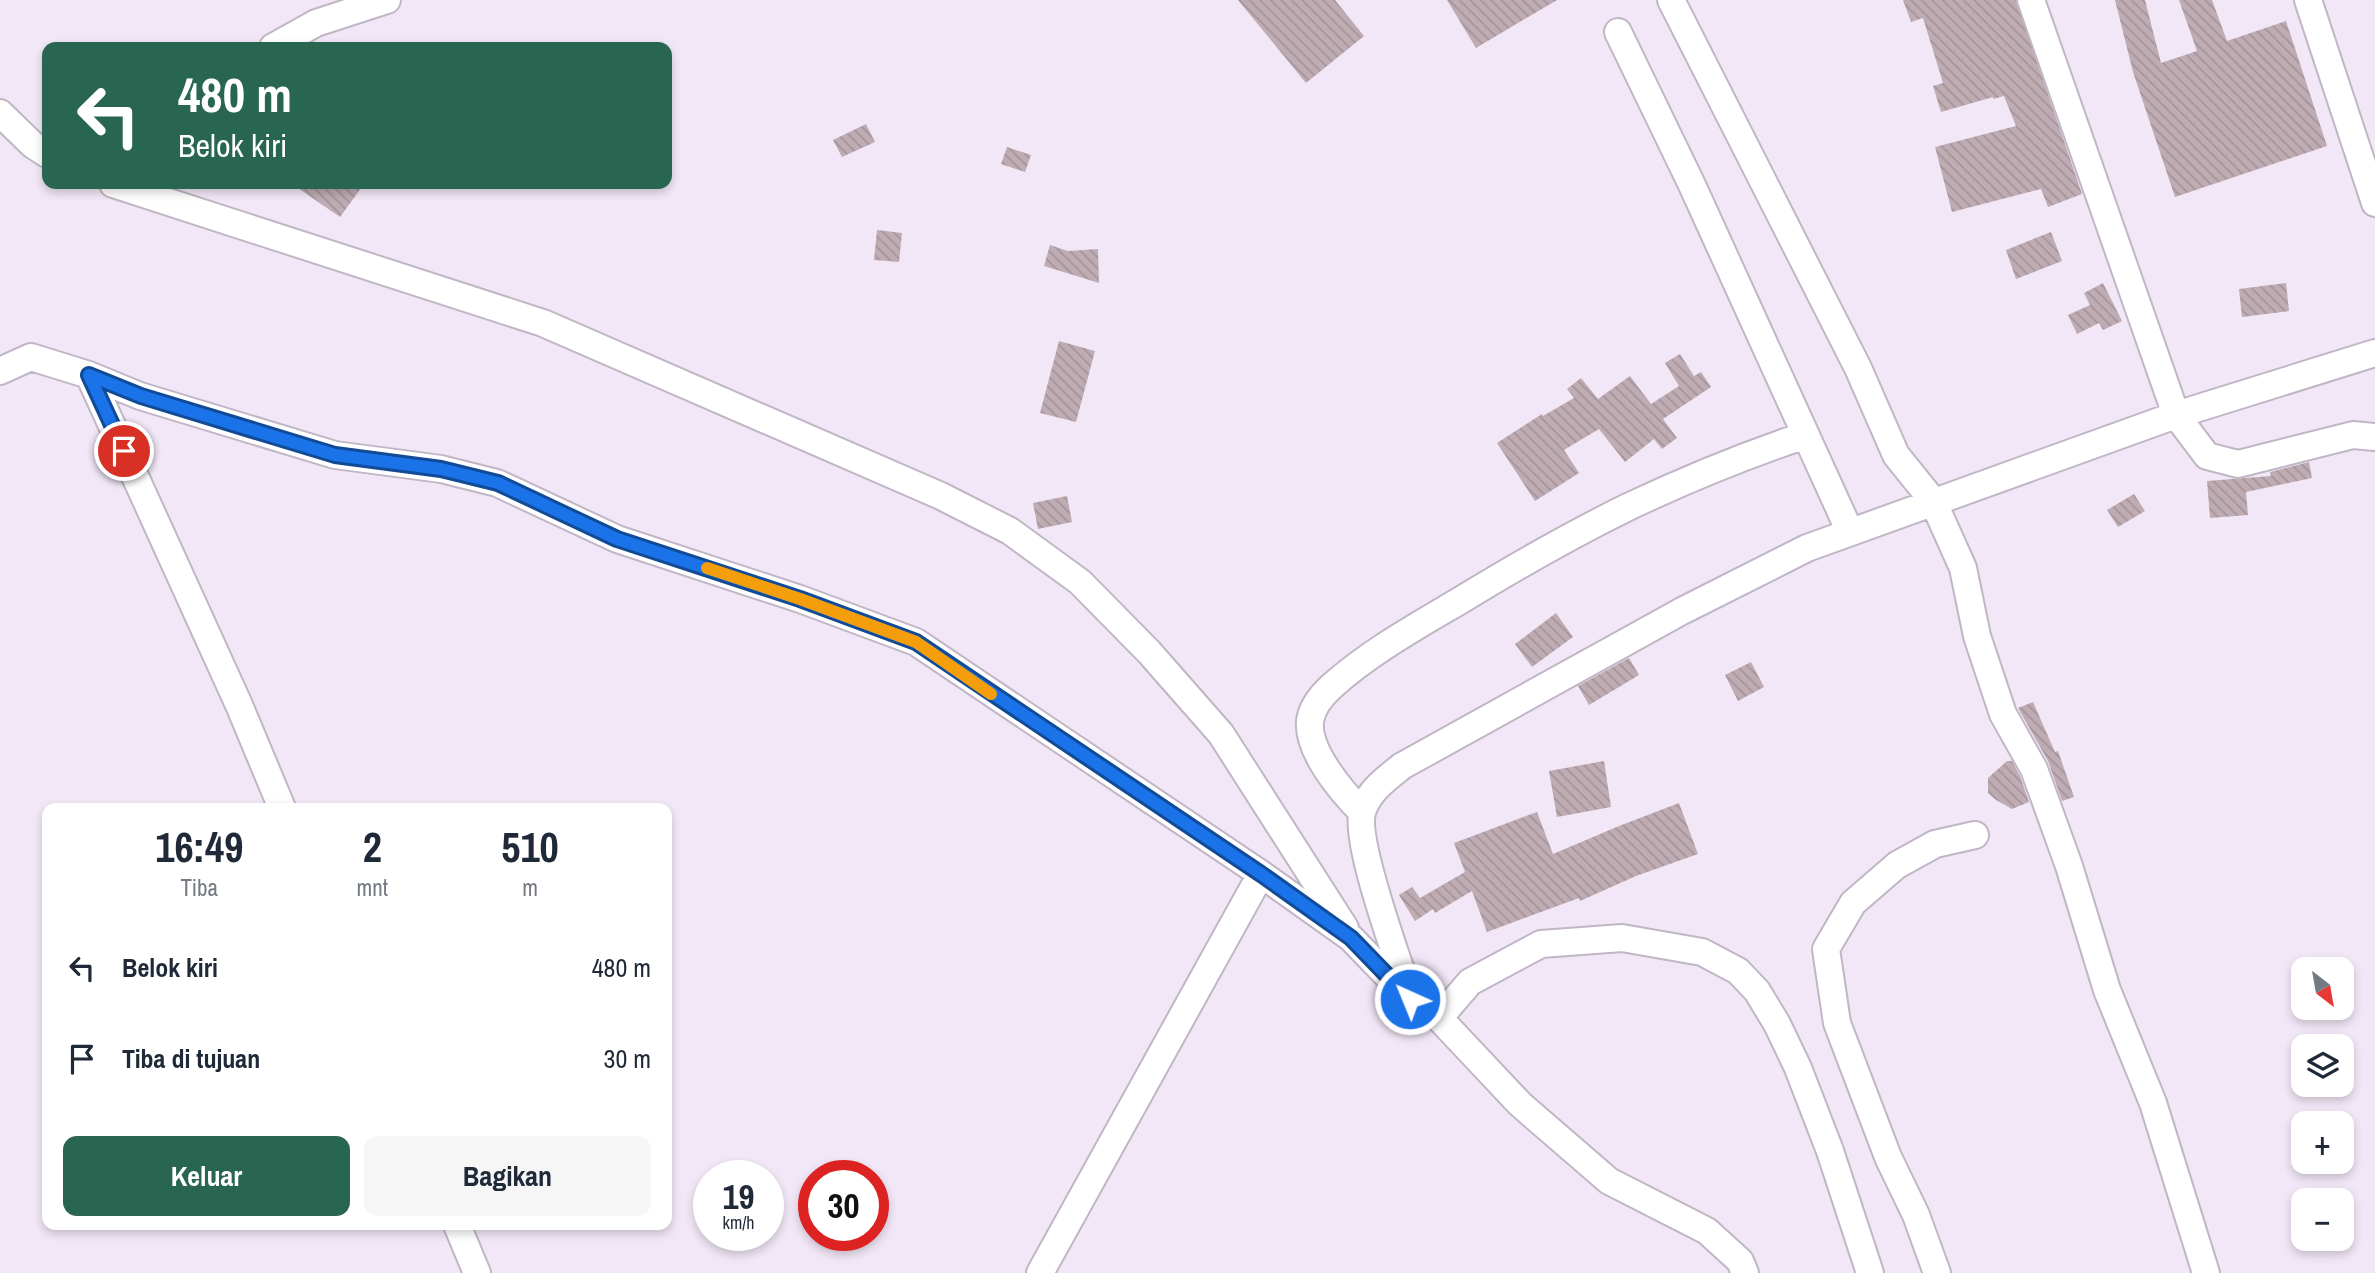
<!DOCTYPE html>
<html lang="id">
<meta charset="utf-8">
<style>
:root{--surface:#fff;--page:#f6f6f7;--text:#1f2937;--muted:#747a83;--accent:#296651}
body{margin:0;font-family:"Archivo Narrow",sans-serif;background:var(--page);color:var(--text);height:100vh;display:flex;flex-direction:column;font-size:26px;white-space:nowrap}
*{box-sizing:border-box;margin:0}
p{font-size:23px;color:var(--muted)}
.icon{flex:none;width:38px;height:38px;fill:none;stroke:currentColor;stroke-width:2;stroke-linecap:round;stroke-linejoin:round}
.map{position:relative;flex:1;overflow:hidden}
.sheet{position:absolute;left:42px;top:803px;width:630px;height:427px;display:flex;flex-direction:column;background:var(--surface);border-radius:14px;box-shadow:0 4px 10px #0003}
.sheet>*{flex:none}
.guide{position:absolute;left:42px;top:42px;width:630px;height:147px;border-radius:14px;box-shadow:0 4px 10px #0003;background:#296651;color:#fff;overflow:hidden}
.needle{width:46px;rotate:149deg}
.buttons{position:absolute;left:2291px;top:957px;display:grid;gap:14px}
.buttons a{display:grid;place-items:center;width:63px;height:63px;border-radius:14px;background:var(--surface);box-shadow:0 4px 10px #0003;font-size:35px}
.speed{position:absolute;left:693px;top:1160px;display:flex;gap:14px;font-size:35px;font-weight:700;text-align:center}
.speed>*{display:grid;place-content:center;width:91px;height:91px;border-radius:50%;background:var(--surface);box-shadow:0 4px 10px #0003;line-height:1}
.speed small{font-size:18px;font-weight:400}
.speed .limit{border:10px solid #d22;background:#fff;color:#111}
.pin{position:absolute;display:grid;place-items:center;width:60px;height:60px;color:#fff;margin:-30px;border:4px solid #fff;border-radius:50%;box-shadow:0 2px 7px #0007}
.me{position:absolute;width:77px;margin:-38px;rotate:316deg;stroke-linejoin:round;filter:drop-shadow(0 0 5px #0008)}
.turn{display:flex;align-items:center;gap:24px;height:147px;padding:0 21px;font-size:32px}
.turn .icon{width:91px;height:91px;stroke-width:2.5}
.turn b{display:block;font-size:49px;line-height:60px}
.eta{display:flex;justify-content:space-evenly;align-items:center;height:119px;text-align:center}
.eta b{font-size:42px;font-weight:800;line-height:49px}
.cta{display:flex;gap:14px;margin-top:auto;padding:14px 21px}
.cta a{flex:1;height:80px;border-radius:14px;background:var(--accent);color:#fff;font-size:28px;font-weight:800;line-height:80px;text-align:center}
.cta a+a{background:var(--page);color:var(--text)}
ul{padding:0;list-style:none}
li{display:flex;align-items:center;gap:21px;height:91px;padding:0 21px}
li div{flex:1}
li b{display:block;font-size:26px}
li em{font-style:normal}
.map>svg:first-child{display:block}
.building{fill:url(#building-back-hatch)}
.lines{fill:none;stroke-linecap:round;stroke-linejoin:round}
.minor-casing{stroke:#c0b6c5;stroke-width:30}
.minor{stroke:#fff;stroke-width:26}
.route-casing{stroke:#114b97;stroke-width:18}
.route{stroke:#1a73e8;stroke-width:12}
.slow{stroke:#f59e0b;stroke-width:12}
</style>
<div class="map">
<svg width="2375" height="1273" viewBox="0 0 2375 1273">
<defs>
<pattern id="building-back-hatch" width="6" height="6" patternUnits="userSpaceOnUse" patternTransform="scale(1.75)"><rect width="6" height="6" fill="#bfacb3"/><path d="M-1 5l2 2M0 0l6 6M5-1l2 2" fill="none" stroke="#a4939a"/></pattern>
</defs>
<rect width="100%" height="100%" fill="#f2e7f7"/>
<path class="building" d="M1238 0H1335L1364 36 1306 83Z
M1447 0H1557L1476 48Z
M1903 0H2016L2082 194 2048 207 2041 189 1952 212 1935 147 2016 126 2004 96 1993 99V97L1941 112 1933 86 1943 83 1923 18 1911 22Z
M2115 0H2145L2161 63 2197 51 2179 0H2212L2227 41 2286 21 2327 146 2175 197 2133 72Z
M866 124 875 142 842 157 833 140Z
M1007 147 1031 155 1025 172 1001 164Z
M292 184H364L340 217Z
M877 230 902 233 899 262 874 260Z
M2051 232 2062 261 2016 279 2006 250Z
M1050 245 1068 251 1098 249 1099 283 1044 266Z
M2103 283 2122 321 2103 330 2099 323 2077 334 2068 315 2090 305 2084 293Z
M2286 283 2289 311 2242 317 2239 289Z
M1059 341 1095 351 1076 422 1040 413Z
M1680 354 1694 376 1701 372 1711 387 1663 419 1677 438 1662 449 1654 439 1625 462 1599 429 1564 450 1579 473 1535 501 1497 443 1542 414 1543 416 1574 398 1567 389 1581 378 1598 399 1630 376 1651 404 1679 386 1665 363Z
M2309 462 2312 478 2246 492 2248 515 2210 518 2207 481 2271 476 2270 472Z
M2134 494 2145 511 2118 527 2107 510Z
M1067 496 1072 522 1038 529 1033 503Z
M1556 613 1573 637 1532 667 1515 644Z
M1629 658 1639 675 1589 705 1578 686Z
M1751 662 1764 687 1738 701 1725 675Z
M2033 702 2055 752 2058 751 2074 797 2062 801 2048 761 2018 708Z
M1604 761 1611 807 1557 817 1549 771Z
M2007 761H2012L2020 776 2029 802 2012 809 1996 800 1988 793V778Z
M1679 803 1698 854 1636 876 1580 901 1579 898 1487 932 1472 891 1435 913 1433 909 1415 921 1399 895 1412 887 1420 898 1465 872 1454 843 1537 812 1553 854 1619 826Z"/>
<g class="lines">
<g class="minor-casing">
<path id="minor" d="M1671 0 1858 368 1896 455 1933 501 1963 568 1977 636 2003 714 2034 769 2069 866 2107 990 2153 1103 2206 1273
M2031 0 2176 415 2207 456 2238 464 2353 435 2375 437
M2308 0 2375 203
M1618 32 1692 185 1850 532
M273 47 316 23 387 0
M0 113 33 145 47 154
M113 184 543 323 941 496 1010 531 1080 582 1149 652 1221 734 1345 928
M0 371 31 357 89 375 140 396 335 455 441 469 497 483 617 539 800 599 916 642 1261 874 1351 938 1410 999 1439 1018 1520 1104 1609 1181 1707 1231 1740 1261 1745 1273
M89 375 239 705 282 808
M1362 812C1342 792 1307 751 1310 721 1312 707 1322 695 1332 686 1370 652 1417 626 1461 600 1515 567 1571 535 1628 507 1685 480 1746 455 1806 435
M1409 994C1398 960 1352 837 1363 809 1371 789 1386 779 1402 766L1682 611 1807 548 2176 415 2375 353
M1439 1018 1470 982 1541 944 1622 938 1702 952 1738 971 1757 991 1777 1024 1798 1068 1830 1151 1870 1273
M457 1225 477 1273
M1040 1273 1261 874
M1937 1273 1916 1215 1888 1157 1837 1023 1826 949 1853 903 1897 865 1935 844 1975 835"/>
</g>
<use href="#minor" class="minor"/>
</g>
<g class="lines">
<g class="route-casing">
<path id="route" d="M124 451 89 375 141 396 335 455 441 469 498 483 617 539 800 599 916 642 1261 874 1351 938 1410 999"/>
</g>
<use href="#route" class="route"/>
<path class="slow" d="M707 568 800 599 916 642 991 694"/>
</g>
</svg>
<div class="buttons">
<a><svg class="needle" viewBox="-14 -14 28 28"><path d="M0-13l5 13h-10z" fill="#e53935"/><path d="M0 13l5-13h-10z" fill="#747a83"/></svg></a>
<a><svg class="icon" aria-label="layers" viewBox="0 0 24 24"><path d="M12 4l9 5-9 5-9-5zM3 14l9 5 9-5"/></svg></a>
<a>+</a>
<a>−</a>
</div>
<div class="speed"><div>19<small>km/h</small></div><div class="limit">30</div></div>
<div class="pin" style="left:124px;top:451px;background:#d93025"><svg class="icon" aria-label="arrive" viewBox="0 0 24 24"><path d="M6 21V4h12l-3 4 3 4H6"/></svg></div>
<svg class="me" style="left:1410px;top:999px" viewBox="-20 -20 40 40"><circle r="17" fill="#1a73e8" stroke="#fff" stroke-width="3"/><path d="M0-11L8 9 0 5-8 9z" fill="#fff"/></svg>
<div class="guide">
<div class="turn"><svg class="icon" aria-label="left" viewBox="0 0 24 24"><path d="M17 20v-9H6M10 6l-5 5 5 5"/></svg><div><b>480 m</b>Belok kiri</div></div>
</div>
<section class="sheet">
<div class="eta">
<div><b>16:49</b><p>Tiba</p></div>
<div><b>2</b><p>mnt</p></div>
<div><b>510</b><p>m</p></div>
</div>
<ul>
<li><svg class="icon" aria-label="left" viewBox="0 0 24 24"><path d="M17 20v-9H6M10 6l-5 5 5 5"/></svg><div><b>Belok kiri</b></div><em>480 m</em></li>
<li><svg class="icon" aria-label="arrive" viewBox="0 0 24 24"><path d="M6 21V4h12l-3 4 3 4H6"/></svg><div><b>Tiba di tujuan</b></div><em>30 m</em></li>
</ul>
<div class="cta"><a>Keluar</a><a>Bagikan</a></div>
</section>
</div>
